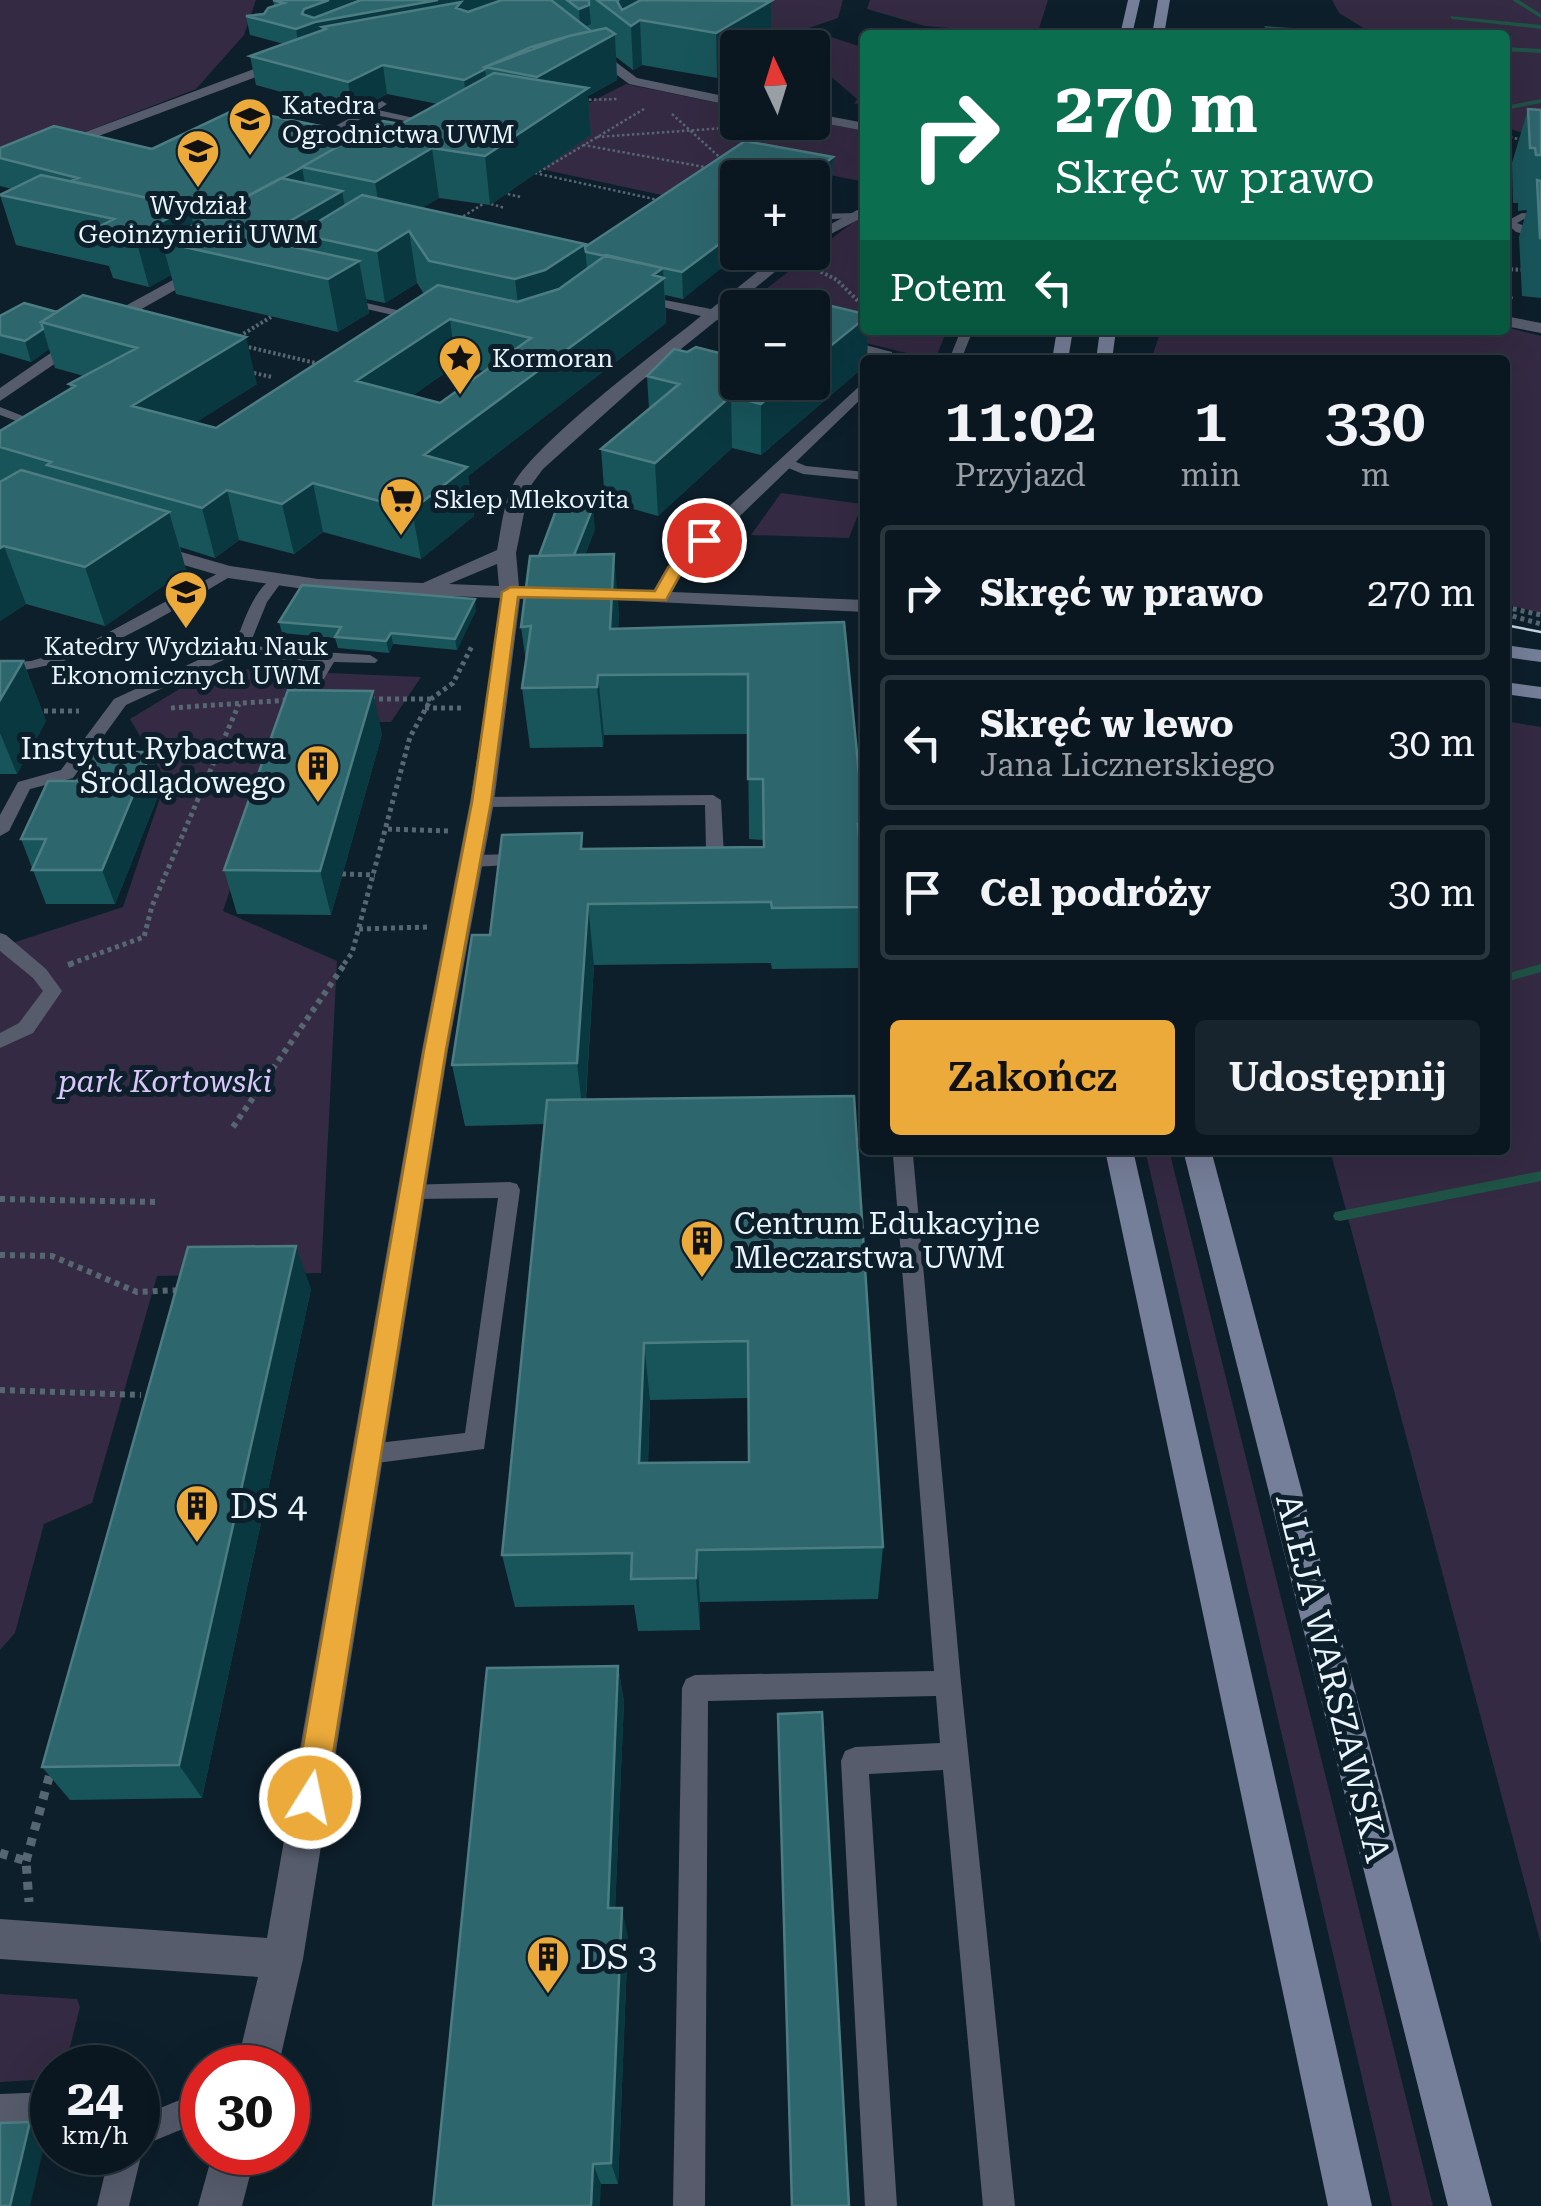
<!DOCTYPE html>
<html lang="pl">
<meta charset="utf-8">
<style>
:root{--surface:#0a1720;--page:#18242d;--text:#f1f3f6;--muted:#999fa5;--line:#2a363e;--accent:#ebaa39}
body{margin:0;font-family:"Roboto Serif",serif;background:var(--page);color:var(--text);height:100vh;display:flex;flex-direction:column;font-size:38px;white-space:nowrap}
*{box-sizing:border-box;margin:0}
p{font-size:32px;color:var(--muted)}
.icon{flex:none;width:55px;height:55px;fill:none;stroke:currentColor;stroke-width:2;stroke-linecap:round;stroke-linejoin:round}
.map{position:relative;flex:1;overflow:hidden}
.drawer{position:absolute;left:860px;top:355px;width:650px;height:800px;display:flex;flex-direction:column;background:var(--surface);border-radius:10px;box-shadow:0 10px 40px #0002,0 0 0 2px var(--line)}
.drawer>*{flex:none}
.guide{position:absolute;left:860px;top:30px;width:650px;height:305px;border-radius:10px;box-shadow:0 10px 40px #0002,0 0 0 2px var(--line);background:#0b6e4f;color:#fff;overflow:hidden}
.needle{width:65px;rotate:356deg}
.controls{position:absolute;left:720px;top:30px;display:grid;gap:20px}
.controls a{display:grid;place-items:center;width:110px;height:110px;border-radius:10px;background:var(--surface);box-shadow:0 10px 40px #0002,0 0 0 2px var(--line);font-size:50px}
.speed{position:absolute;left:30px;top:2045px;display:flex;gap:20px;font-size:50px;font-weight:700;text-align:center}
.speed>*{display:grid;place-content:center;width:130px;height:130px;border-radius:50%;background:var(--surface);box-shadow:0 10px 40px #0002,0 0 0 2px var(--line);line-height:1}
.speed small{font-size:25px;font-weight:400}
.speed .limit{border:15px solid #d22;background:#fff;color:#111}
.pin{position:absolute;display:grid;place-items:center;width:85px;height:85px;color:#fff;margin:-42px;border:5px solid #fff;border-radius:50%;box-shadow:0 2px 10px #0007}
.me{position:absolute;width:110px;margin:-55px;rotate:10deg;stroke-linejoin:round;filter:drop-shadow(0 0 8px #0008)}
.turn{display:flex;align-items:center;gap:35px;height:210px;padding:0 30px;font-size:45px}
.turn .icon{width:130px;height:130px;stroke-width:2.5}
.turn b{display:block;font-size:70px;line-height:85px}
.then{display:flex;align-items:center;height:95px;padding:0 30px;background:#0003;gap:20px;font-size:38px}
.eta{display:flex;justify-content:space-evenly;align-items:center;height:170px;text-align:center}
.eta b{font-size:60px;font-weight:600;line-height:70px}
.action{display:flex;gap:20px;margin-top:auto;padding:20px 30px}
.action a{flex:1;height:115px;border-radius:10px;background:var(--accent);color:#111;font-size:40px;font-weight:600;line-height:115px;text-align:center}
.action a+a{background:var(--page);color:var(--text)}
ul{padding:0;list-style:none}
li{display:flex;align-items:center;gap:30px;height:135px;margin:0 20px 15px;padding:0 10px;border:5px solid var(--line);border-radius:10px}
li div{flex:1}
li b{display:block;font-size:38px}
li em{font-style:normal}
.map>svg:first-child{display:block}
.green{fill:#342a43}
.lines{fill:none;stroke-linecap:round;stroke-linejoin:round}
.stream{fill:#1f5345;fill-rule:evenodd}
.path-far4{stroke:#576772;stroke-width:2.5;stroke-dasharray:2.5 2.5;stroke-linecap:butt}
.path-far3{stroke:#576772;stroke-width:4;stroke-dasharray:2.5 2.5;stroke-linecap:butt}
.path-far2{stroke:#576772;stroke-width:5;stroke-dasharray:4 4;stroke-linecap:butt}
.path-far1{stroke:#576772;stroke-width:6;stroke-dasharray:5 5;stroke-linecap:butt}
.path{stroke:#576772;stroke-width:9;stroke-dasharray:8 8;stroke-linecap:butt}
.service{fill:#565c6c;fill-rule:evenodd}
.minor{fill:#565c6c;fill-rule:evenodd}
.secondary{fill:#767f99;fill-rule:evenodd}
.tram{stroke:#c9d5de;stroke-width:2.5}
.wall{fill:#18555b;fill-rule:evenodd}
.shaded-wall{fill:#0a3841}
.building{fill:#2e666d;stroke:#4c7d83;stroke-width:2.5;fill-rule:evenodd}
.route{fill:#ebaa39;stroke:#996e25;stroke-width:2.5}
.labels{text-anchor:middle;stroke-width:10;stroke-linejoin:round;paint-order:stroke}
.far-poi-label{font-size:25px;fill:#eaf5fd;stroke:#0d1f2b;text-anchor:start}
.poi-label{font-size:30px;fill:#eaf5fd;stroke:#0d1f2b;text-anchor:end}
.park-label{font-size:30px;font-style:italic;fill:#dac7fa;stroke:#0d1f2b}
.near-poi-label{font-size:35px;fill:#eaf5fd;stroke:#0d1f2b;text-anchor:start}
.near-street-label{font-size:35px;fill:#eaf5fd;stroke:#0d1f2b}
</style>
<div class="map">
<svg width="1541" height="2206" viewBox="0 0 1541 2206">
<rect width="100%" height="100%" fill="#0d1f2b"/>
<path class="green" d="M0 0H256L244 35 196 89 0 165Z
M699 0H843L838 18 806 29 865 48V103L854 104 857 99 813 61 812 48 797 47 786 38 691 23Z
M870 0H1048L1037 35 925 26 867 9Z
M1332 0H1541V139L1505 127V35H1375L1339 13Z
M626 84 737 107 738 122 813 121 865 131V182L732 156 671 197 536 168 545 125Z
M865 213V330H947L935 360 813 330 812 308H741Z
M1505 327 1541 336V613L1505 604V360H1151L1161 330Z
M781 493 862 504 849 538 751 535Z
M214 668 421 677 391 722H285L223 911 337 961 321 1273 157 1276 92 1503 44 1524 15 1633 0 1650V947L123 907 166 780 130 719Z
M1505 721 1541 727V1944L1330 1150H1505Z
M1145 1150H1169L1433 2206H1392Z
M0 1994 77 1999 80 2007 65 2067 52 2068V2079L0 2082Z"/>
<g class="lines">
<path class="stream" d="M1512 0H1519L1541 14V18Z
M1450 16 1541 25V29L1452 19Z
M1264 26 1364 33 1367 35 1266 29Z
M1505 47 1541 49V53L1505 51Z
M1541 99V103L1505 110V106Z
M1541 964V972L1505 982V974Z
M1541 1171V1181L1340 1221 1335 1220 1333 1216 1335 1212 1340 1211Z"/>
<path class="path-far4" d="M584 100 617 99
M672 114 726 163
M747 126 780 124
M1505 136 1541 144
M597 137 725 128
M583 145 710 168
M750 147 784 122
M530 172 663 201
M539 172 644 109
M503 193 521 197
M491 204 505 208
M459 219 483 204"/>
<path class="path-far3" d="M812 267 837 280 865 308
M1511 299 1506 269 1523 270
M235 339 271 317
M244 346 324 365
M249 372 272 377
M464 490 491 496"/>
<path class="path-far2" d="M1505 607 1541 615
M1505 614 1541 624
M371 699H431
M171 708 288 700
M425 708H464
M36 711H79
M388 829 448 831
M342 874 375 875
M359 929 428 927
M70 964 144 937 152 906 239 704
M344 964 352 953 410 737 431 699 453 683 472 646"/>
<path class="path-far1" d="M68 965 77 962
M233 1127 346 962
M0 1199 158 1202
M0 1255 52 1256 137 1292 181 1290
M0 1390 141 1395"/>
<path class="path" d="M0 1853 26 1861 29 1902
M26 1861 51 1770"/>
<path class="service" d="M743 30 781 36 785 39 781 42 740 35Z
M382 101 387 104 378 110 441 124 436 127 370 114 315 143 307 141Z
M860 213V217L856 218 812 220V214Z
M1522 213 1541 214V220L1524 219 1517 223 1541 232V238L1516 232 1505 222Z
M340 297 423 316 425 318 419 321 336 302 334 300Z
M961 330H973L961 360H949Z
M886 352 906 357 908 360 882 359 880 356Z
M0 407 43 424 41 436 0 459V449L30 431V426L0 415Z
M786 458 806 466 865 472V480L803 474 781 465V459Z
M228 568 233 569V575C158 619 89 666 0 673V663L31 661 85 645Z
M276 576 283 580 267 602 250 644 272 649 370 655 378 660 375 663 334 662 319 687 314 689 306 684 319 661 272 659 243 651 126 705 73 778 30 789 9 831 0 836V815L18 782 61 770 114 699 235 643C245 620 253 589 276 576Z
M713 795 721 800 724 856C717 865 697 865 690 856L693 852 706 850 705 805 482 807 474 802 482 797Z
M525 854 534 860 531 864 472 867 463 861 472 855Z
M0 933 6 935 46 969 62 991 33 1033 0 1048V1033L19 1023 43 991 33 978 0 951Z
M895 1150H911L913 1155 961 1683 1015 2206H983L943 1770 869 1774 897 2206H865L841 1761 845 1751 855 1747 940 1743 936 1696 708 1701 705 2206H673L682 1688 686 1679 695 1675 934 1671 893 1155Z
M510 1182 517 1184 520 1190 484 1449 369 1464 361 1461 357 1454 361 1447 369 1444 465 1433 498 1198 413 1199 406 1197 403 1191 406 1185Z
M202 2091V2121L139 2147 142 2152 129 2206H97L110 2152H138V2117Z
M52 2092V2122L0 2124V2094Z"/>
<path class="minor" d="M584 44H592L637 78 738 99V107L629 84 584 50Z
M289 56 293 63 0 173V164Z
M812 113 865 123V131L812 121Z
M865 206V216L812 244V234Z
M782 252H799L726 312 738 315V325L717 320 640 382 543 469 529 488 516 553 519 587 535 589 538 593 535 597 520 599 494 802 448 1050 303 1959 278 2068H236L258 1977 0 1959V1919L267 1938 422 1050 470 802 501 609 500 598 318 591 228 578 143 553 140 549 150 543 230 566 318 579 423 583 497 550C501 530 503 507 511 489 528 447 661 349 701 316L623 298V292L711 309ZM497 564 499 586 449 584Z
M204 263 209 265V271L106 329 0 401V388L94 323Z
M1505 316 1541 323V333L1505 326Z
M812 331 892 352 893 360H877L812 341Z
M865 381V395L711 544 682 574 672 592 865 600V612L574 598 571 594 581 588 653 591 667 567 697 536Z
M213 2152H256L242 2206H198Z"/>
<path class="secondary" d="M1128 0H1140L1132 35H1120Z
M1158 0H1170L1164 35H1152Z
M1057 330H1073L1068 360H1052Z
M1100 330H1116L1112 360H1096Z
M1505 645 1541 650V662L1505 657Z
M1505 682 1541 687V699L1505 694Z
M1105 1150H1133L1372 2206H1328Z
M1183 1150H1211L1492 2206H1448Z"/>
<path class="tram" d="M1505 625 1541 632"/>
</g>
<path class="wall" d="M273 0H765L771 44 766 48H738L717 78 642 65 633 70 616 57 617 80 588 96 591 135 490 205 439 198 422 208 585 247 833 157 832 182 812 198V178L683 299 665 295 666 323 468 476 474 516 421 559 323 532 294 554 239 540 215 558 180 547 186 570 105 626 26 604 0 621V431L71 389 69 384 84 376 55 368 49 349 31 362 0 353V316L24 303 257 384 196 422 216 428 424 294 417 283 385 303 366 299 369 313 338 332 176 294 171 275 149 287 113 278 109 266 16 245 0 195 12 189 0 186V148L152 149 360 134 401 124 438 104 387 94 353 112 256 85 250 56 284 44 250 35 246 16 264 14 274 6ZM456 365 484 371 440 403 412 396Z
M1528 109 1541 110V298L1522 296 1519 237 1527 210 1518 211V203H1513L1512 163Z
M868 330 867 360H865V366L761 455 732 448 658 516 605 501 601 449 649 409 647 376 687 352 723 354Z
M595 529 585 555 619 612 618 628 844 622 864 824 862 871 865 907 861 968 772 969 771 963 594 965 586 1099 883 1547 878 1599 700 1602V1630L638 1631 634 1605 515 1607 502 1555 545 1124 465 1126 452 1065 490 935 584 849 763 847V840L749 839 748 734 604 735 603 747 530 748 522 688 526 662 521 627 539 556ZM748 1398 749 1462 648 1463 650 1400Z
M476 610 457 650 393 644 389 653 338 648 335 638 282 633 279 622Z
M0 661H23L46 721 17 774H0Z
M382 734 331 915 237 914 224 870Z
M162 786 115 904H46L21 839Z
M311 1289 202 1798 70 1800 42 1767Z
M618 1666 624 1702 615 1908 628 1937 618 2184H601L433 2206Z"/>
<path class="shaded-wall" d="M329 0H515L514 6 326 29 322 27 324 40 299 48 296 29 304 9Z
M619 0H641L640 20 642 65 633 70 631 26 617 1Z
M771 1V44L766 48H738V65L717 78 716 33Z
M589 5 591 24 580 29 579 9Z
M592 32 615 34 617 80 588 96 591 135 490 205 485 156 541 119 537 77 488 68 531 47Z
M383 65 387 94 353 112 348 82Z
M485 69 488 98 467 109 464 80Z
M432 148 439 198 383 232 375 182Z
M833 157 832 182 812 198V178H806Z
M302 168 308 198 216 215Z
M342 191 351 242 298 234 305 270 277 235 285 224Z
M189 207 200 250 162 242 171 275 149 287 135 236Z
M738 230V252H742L683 299 682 272Z
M409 231 417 283 385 303 377 251Z
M585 244 589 296 521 332 515 279Z
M359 261 369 313 338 332 328 279Z
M663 268 666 323 468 476 474 516 421 559 412 510 424 455Z
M865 318V330H868L867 360H865V366L761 455V404L786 382H812V361Z
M450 319 456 365 365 429 356 381Z
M43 329 49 349 31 362 25 341Z
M246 337 257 384 146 454 132 406Z
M731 396 732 448 658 516 655 463Z
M313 483 323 532 294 554 282 504Z
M227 490 239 540 215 558 202 508Z
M593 507 595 529 573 585 571 563Z
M169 512 186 570 105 626 85 567Z
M4 546 26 604 0 621V548Z
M614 554 619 612 616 675 610 629Z
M475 599 476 610 457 650 455 639Z
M391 633 393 644 389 653 386 641Z
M23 661 46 721 17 774 0 733V700Z
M598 675 604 735 603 747 597 687Z
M373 691 382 734 331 915 320 871Z
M151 752 162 786 115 904 102 870Z
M588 904 594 965 584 1124 577 1063Z
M296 1246 311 1289 202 1798 179 1765Z
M644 1343 650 1400 646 1518 639 1463Z
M697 1550 700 1602V1630L696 1578Z
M618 1666 624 1702 614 1937 608 1908Z
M622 1908 628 1937 618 2184 611 2163Z
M30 2122 47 2134 30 2206H10Z
M593 2164 601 2184 600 2206H591Z"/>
<path class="building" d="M273 0H329L304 9 302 14 314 18 361 0H438L315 22 296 29 246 16 264 14 268 8 284 3Z
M502 0H551L591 31 569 36 531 47 485 67V69L464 80 383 65 348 82 250 56 326 29 322 27 461 2 456 8 468 12Z
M567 0H589V5L579 9Z
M597 0H619L617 1 622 10 641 0 771 1 716 33 640 20 631 26Z
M606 28 615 34 537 77 485 67 569 36Z
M494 73 588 88 485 156 432 148 375 182 302 167 383 121 401 124Z
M236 109 360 134 302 167H303L214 214 190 209 189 207 71 181 78 178 0 158V148L54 126 152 149Z
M1528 109 1541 110V155H1536L1535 148H1530Z
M745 141 833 157 806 178H738V230L682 272 586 252 585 247Z
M41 175 189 207 135 236 98 227 114 219 0 195Z
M281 178 342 191 285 224 277 235 285 245 359 261 328 279 162 242Z
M1537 180 1541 181V238H1540Z
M362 195 585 244 545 270 515 279 429 261 409 231 377 251 298 234Z
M606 255 663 268 653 275 664 278 424 455 467 467 412 510 313 483 282 504 227 490 202 508 47 465 51 462 0 447V431L75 386 69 384 137 348 41 322 83 295 246 337 132 406 216 428 438 285 517 302 559 289ZM450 319 531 338 440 403 356 381Z
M768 291 865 314V318L812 361V308H751Z
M24 303 57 312 41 322 43 329 25 341 0 335V316Z
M738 329V382H786L761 404 731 396 655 463 601 449 679 384 647 376 674 349 687 352 696 347 723 354Z
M21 470 169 512 85 567 4 546 0 548V482Z
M558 505 593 507 574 555 539 556Z
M614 554 610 629 844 622 864 824H858L865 907 772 908 771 902 588 904 577 1063 452 1065 472 935H490L502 835 582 833 581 849 764 847 763 779H748V674L598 675 597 687 522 688 531 626 521 627 530 556Z
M302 585 475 599 455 639 391 633 386 641 335 637 341 627 279 622Z
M0 661H23L0 700Z
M288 690 373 691 320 871 224 870Z
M90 752H151L102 870H32L46 839H21L48 781H77Z
M854 1096 883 1547 697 1550 696 1578 631 1579 632 1553 502 1555 547 1100ZM748 1341 749 1462 639 1463 644 1343Z
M296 1246 179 1765 42 1767 188 1247Z
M618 1666 608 1908H622L611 2163 593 2164 591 2206H433L487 1668Z
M822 1712 849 2206H792L778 1714Z
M30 2122 10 2206H0V2123Z"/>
<path class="route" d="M698 536 712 540 681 573 666 600 518 597 491 802 446 1050 326 1798 321 1809 310 1813 299 1809 294 1798 424 1050 472 802 502 592 511 587 655 591 668 568Z"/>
<defs>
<g id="university-pin" transform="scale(2.25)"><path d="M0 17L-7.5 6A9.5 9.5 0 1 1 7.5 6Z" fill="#ebaa39" stroke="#0d1f2b"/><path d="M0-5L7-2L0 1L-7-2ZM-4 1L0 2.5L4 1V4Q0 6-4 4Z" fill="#111"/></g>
<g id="sight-pin" transform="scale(2.25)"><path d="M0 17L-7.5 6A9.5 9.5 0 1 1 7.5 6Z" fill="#ebaa39" stroke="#0d1f2b"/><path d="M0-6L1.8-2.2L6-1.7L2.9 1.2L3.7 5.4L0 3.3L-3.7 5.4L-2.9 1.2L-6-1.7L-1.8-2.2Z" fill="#111"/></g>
<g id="supermarket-pin" transform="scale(2.25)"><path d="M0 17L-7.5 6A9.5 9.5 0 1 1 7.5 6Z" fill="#ebaa39" stroke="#0d1f2b"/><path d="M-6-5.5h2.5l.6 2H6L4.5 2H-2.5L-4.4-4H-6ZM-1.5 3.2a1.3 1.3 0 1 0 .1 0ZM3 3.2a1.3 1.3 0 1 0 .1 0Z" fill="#111"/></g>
<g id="building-pin" transform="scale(2.25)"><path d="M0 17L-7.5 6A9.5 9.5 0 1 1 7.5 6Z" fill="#ebaa39" stroke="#0d1f2b"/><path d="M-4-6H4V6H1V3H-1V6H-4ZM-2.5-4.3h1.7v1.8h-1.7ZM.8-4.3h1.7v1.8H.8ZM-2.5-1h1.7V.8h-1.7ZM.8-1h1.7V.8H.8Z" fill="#111"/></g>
</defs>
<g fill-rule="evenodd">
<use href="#university-pin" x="250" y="119"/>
<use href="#university-pin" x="198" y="151"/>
<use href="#sight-pin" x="460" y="358"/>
<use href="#supermarket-pin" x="401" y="499"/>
<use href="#university-pin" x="186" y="592"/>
<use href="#building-pin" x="318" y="766"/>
<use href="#building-pin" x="702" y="1241"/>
<use href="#building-pin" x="197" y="1506"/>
<use href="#building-pin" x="548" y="1957"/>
</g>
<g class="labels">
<g class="far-poi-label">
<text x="282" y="114">Katedra<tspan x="282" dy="29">Ogrodnictwa UWM</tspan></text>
<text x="198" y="214" text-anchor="middle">Wydział<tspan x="198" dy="29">Geoinżynierii UWM</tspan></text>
<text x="492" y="367">Kormoran</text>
<text x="434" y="508">Sklep Mlekovita</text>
<text x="186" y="655" text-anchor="middle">Katedry Wydziału Nauk<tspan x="186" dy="29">Ekonomicznych UWM</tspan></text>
</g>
<g class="poi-label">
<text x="286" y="759">Instytut Rybactwa<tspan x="286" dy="34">Śródlądowego</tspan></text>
<text x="734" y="1234" text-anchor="start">Centrum Edukacyjne<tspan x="734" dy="34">Mleczarstwa UWM</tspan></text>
</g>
<g class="park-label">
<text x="165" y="1092">park Kortowski</text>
</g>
<g class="near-poi-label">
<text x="230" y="1518">DS 4</text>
<text x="580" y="1969">DS 3</text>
</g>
<g class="near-street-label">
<text transform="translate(1333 1678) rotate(76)" y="12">ALEJA WARSZAWSKA</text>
</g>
</g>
</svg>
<div class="controls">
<a><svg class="needle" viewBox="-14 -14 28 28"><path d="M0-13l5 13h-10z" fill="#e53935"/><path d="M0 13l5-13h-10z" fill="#999fa5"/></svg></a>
<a>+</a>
<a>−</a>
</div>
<div class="speed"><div>24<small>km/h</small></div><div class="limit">30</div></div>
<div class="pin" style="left:704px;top:540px;background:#d93025"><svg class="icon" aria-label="arrive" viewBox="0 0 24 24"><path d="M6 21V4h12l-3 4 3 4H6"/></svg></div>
<svg class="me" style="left:310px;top:1798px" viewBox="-20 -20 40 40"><circle r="17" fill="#ebaa39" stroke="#fff" stroke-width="3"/><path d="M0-11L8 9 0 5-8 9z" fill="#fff"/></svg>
<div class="guide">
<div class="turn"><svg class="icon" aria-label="right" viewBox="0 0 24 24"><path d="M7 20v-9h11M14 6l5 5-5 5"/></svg><div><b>270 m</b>Skręć w prawo</div></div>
<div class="then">Potem<svg class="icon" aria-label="left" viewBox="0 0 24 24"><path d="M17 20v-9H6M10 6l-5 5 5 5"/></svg></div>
</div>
<section class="drawer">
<div class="eta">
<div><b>11:02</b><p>Przyjazd</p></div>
<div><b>1</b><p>min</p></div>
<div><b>330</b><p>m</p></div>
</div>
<ul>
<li><svg class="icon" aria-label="right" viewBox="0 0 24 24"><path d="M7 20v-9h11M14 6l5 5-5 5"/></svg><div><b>Skręć w prawo</b></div><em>270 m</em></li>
<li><svg class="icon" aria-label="left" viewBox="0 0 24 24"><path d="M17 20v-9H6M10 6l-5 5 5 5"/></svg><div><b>Skręć w lewo</b><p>Jana Licznerskiego</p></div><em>30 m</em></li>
<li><svg class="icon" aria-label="arrive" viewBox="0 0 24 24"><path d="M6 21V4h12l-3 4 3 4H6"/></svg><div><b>Cel podróży</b></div><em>30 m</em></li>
</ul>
<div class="action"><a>Zakończ</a><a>Udostępnij</a></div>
</section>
</div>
